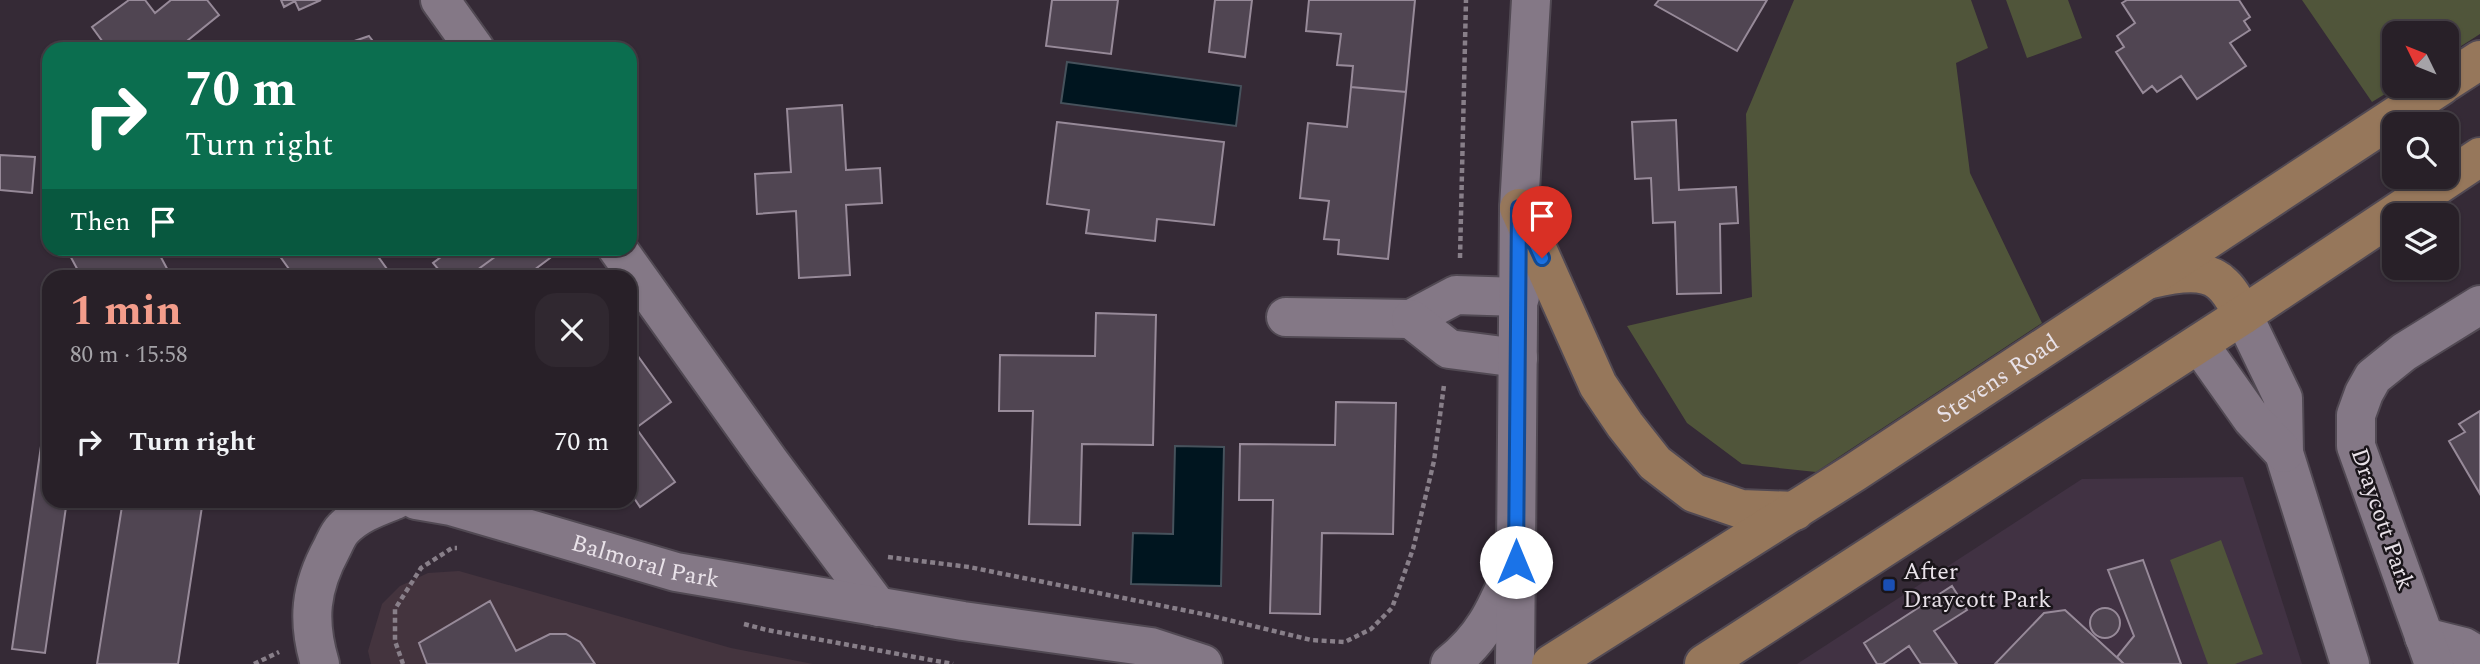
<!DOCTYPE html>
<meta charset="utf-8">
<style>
:root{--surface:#282028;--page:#302830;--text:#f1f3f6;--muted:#a5a3a8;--line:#443e45;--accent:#f49d8b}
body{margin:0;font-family:Spectral,serif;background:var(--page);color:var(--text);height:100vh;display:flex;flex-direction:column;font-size:26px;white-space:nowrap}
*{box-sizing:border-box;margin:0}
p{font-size:23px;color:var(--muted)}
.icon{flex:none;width:38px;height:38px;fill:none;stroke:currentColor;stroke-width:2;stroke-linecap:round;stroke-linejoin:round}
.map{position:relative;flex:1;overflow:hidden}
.panel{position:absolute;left:42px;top:270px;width:595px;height:238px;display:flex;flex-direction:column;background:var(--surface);border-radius:21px;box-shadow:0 2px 5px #0004,0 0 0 2px var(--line)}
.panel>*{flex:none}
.hud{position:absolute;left:42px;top:42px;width:595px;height:214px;border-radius:21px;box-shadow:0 2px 5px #0004,0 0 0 2px var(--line);background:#0b6e4f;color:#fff;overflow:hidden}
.needle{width:46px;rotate:313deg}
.tools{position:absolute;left:2382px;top:21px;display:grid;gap:14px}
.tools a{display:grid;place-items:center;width:77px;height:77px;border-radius:14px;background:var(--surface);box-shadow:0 2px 5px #0004,0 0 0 2px var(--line);font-size:35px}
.pin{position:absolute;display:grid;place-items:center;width:60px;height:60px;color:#fff;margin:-72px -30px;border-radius:50% 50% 50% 0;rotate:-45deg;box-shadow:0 0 7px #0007}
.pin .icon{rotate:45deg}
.me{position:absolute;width:77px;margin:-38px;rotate:0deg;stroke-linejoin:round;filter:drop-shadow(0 0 5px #0008)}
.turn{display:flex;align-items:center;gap:24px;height:147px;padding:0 28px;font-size:32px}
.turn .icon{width:91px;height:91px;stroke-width:2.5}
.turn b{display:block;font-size:49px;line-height:60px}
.then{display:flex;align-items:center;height:66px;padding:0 28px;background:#0003;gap:14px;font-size:26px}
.round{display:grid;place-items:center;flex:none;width:74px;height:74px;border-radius:21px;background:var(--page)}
.summary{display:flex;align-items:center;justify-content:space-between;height:119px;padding:0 28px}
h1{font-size:42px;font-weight:700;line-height:52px;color:var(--accent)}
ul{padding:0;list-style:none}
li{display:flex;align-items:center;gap:21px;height:105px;padding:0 28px}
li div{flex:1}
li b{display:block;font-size:26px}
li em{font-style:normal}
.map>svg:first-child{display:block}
.commercial{fill:#44343e}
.built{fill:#413243}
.green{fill:#50553a}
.water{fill:#00151f;stroke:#46525c;stroke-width:2}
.building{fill:#504552;stroke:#978a99;stroke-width:2}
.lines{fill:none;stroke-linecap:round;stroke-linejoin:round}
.minor-casing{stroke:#514953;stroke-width:42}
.major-casing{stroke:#514953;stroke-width:42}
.path{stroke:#887f89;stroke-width:4.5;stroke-dasharray:5 3.5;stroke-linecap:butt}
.minor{stroke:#847886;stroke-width:38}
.major{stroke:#96775b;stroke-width:38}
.route-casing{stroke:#114b97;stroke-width:18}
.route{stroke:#1a73e8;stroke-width:12}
.transit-dot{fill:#1a4fb4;stroke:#1a151a;stroke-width:2.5}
.labels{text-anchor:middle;stroke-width:5;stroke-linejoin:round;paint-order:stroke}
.street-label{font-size:24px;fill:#e9e2e9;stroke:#1a151a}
.poi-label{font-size:24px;fill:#e9e2e9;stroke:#1a151a;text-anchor:start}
</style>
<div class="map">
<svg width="2480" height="664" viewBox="0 0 2480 664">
<rect width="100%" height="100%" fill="#352a36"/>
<path class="commercial" d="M459 571 731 648 813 664H371L368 651 382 604 400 586 428 573Z"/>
<path class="built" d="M2243 477 2302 664H1797L2082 479Z"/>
<path class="green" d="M1794 0H1971L1988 48 1956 63 1970 173 2042 323 1816 472 1742 464 1687 423 1627 326 1752 297 1746 114Z
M2006 0H2068L2082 38 2027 58Z
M2302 0H2480V34L2447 55 2446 33H2394V86H2398L2372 102Z
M2221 540 2263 654 2235 664H2208L2170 560Z"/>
<path class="water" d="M1067 62 1241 86 1236 126 1061 103Z
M1175 446 1224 447 1221 586 1131 584 1133 533 1173 534Z"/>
<path class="building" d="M129 0H145L155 13 171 0H207L219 15 177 49H108L92 27Z
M281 0H321L299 10 295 1 284 7Z
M1052 0H1118L1111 54 1046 46Z
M1215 0H1252L1245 57 1209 52Z
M1309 0H1415L1406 92 1351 87 1353 66 1337 65 1341 34 1306 31Z
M1659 0H1767L1737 51 1655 5Z
M2127 0H2239L2250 17 2244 21 2250 30 2230 43 2246 66 2197 99 2181 76 2157 92 2152 86 2143 93 2116 52 2124 47 2117 36 2135 23 2122 3Z
M369 36 379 49H331Z
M1351 87 1406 92 1388 259 1338 254 1339 240 1324 239 1329 201 1300 198 1308 123 1347 127Z
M842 105 846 170 880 168 882 203 846 205 850 275 799 278 796 211 757 214 755 174 791 172 787 109Z
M1676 120 1679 190 1736 187 1738 223 1720 224 1721 293 1677 294 1675 222 1653 223 1651 178 1635 179 1632 122Z
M1057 122 1224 142 1214 225 1157 219 1155 241 1086 233 1089 210 1047 204Z
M0 155 35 157 32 193 0 190Z
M69 248H156L171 276H81L67 250Z
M274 248H372L392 276H294Z
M453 248H507L469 276H444L433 263Z
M507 248H543L550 258 526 276H469Z
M1096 313 1156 315 1153 445 1082 444 1080 525 1029 524 1033 411H999L1000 355 1095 356Z
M630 345 671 402 636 428 675 482 640 507 630 492Z
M1336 402 1396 403 1393 534 1322 533 1320 614 1270 613 1273 500H1239L1240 444 1335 445Z
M46 411H49V500H67L45 653 12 649Z
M2480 411V494L2449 441 2465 432 2459 424Z
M123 500H203L178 664H97Z
M2143 560 2181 664H2124L2117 657 2134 636 2108 570Z
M1952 586 1967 610 1934 631 1957 664H1921L1909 646 1883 664H1877L1864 643Z
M490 601 516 651 550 634H566L580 642 595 664H427L419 643Z
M2090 623a15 15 0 1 1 30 0a15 15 0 1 1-30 0Z
M2065 610 2124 664H1995L2044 613Z"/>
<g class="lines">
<g class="minor-casing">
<g id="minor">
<path d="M440 0 475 49"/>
<path d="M617 248 769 461 878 607"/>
<path d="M2243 315 2283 398 2284 453 2350 664"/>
<path d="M1286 317 1411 319 1456 295 1520 297"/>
<path d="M1411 319 1449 349 1518 358"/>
<path d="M2199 344 2252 419 2284 453"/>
<path id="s1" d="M416 500 451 506 676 572 963 621 1151 647 1203 664"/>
<path d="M2424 637 2464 647 2480 657"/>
<path d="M320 664C307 621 310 588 332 548 335 542 338 534 343 529 357 514 377 507 395 500"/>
<path d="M1450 664C1483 638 1495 611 1511 574"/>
<path d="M1515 664 1519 208 1531 0"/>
<path d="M2434 664 2356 446V415L2364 393 2373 377 2404 352 2480 305"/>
</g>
</g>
<g class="major-casing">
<g id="major">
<path d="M2446 82 2480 60"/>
<path d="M1519 208 1598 385 1625 425 1655 463 1694 493 1741 509 1795 511"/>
<path d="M2151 279C2172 274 2204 267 2221 283 2231 291 2237 305 2243 315"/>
<path id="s2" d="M1551 664 1855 472 2441 86"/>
<path d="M1704 664 2243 315 2480 157"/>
</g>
</g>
<path class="path" d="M1460 258 1466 0
M888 557 969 567 1208 615 1311 640 1345 642 1371 629 1392 608 1413 549 1434 461 1444 385
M744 624 767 630 953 664
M254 664 279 652
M403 664 395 641V609L421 568 452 548H457"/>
<use href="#minor" class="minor"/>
<use href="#major" class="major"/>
</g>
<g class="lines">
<g class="route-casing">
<path id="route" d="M1516 562 1519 208 1542 258"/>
</g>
<use href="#route" class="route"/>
</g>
<rect class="transit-dot" x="1882" y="578" width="14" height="14" rx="3.5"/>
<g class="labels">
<g class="street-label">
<text dy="8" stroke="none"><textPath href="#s2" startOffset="530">Stevens Road</textPath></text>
<text transform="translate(2383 519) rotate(71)" y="8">Draycott Park</text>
<text dy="8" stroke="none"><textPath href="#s1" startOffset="238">Balmoral Park</textPath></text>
</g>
<g class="poi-label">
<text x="1903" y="579">After<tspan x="1903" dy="28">Draycott Park</tspan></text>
</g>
</g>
</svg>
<div class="tools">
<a><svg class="needle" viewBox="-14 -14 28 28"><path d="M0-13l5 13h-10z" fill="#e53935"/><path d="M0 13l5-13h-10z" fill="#a5a3a8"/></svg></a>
<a><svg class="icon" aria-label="search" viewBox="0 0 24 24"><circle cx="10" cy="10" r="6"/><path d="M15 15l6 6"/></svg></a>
<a><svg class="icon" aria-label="layers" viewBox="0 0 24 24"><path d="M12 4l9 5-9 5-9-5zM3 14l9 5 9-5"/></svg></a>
</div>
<div class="pin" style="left:1542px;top:258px;background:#d93025"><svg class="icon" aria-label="arrive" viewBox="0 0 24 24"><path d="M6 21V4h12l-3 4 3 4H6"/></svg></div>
<svg class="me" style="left:1516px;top:562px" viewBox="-20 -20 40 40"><circle r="19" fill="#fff"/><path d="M0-13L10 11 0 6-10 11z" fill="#1a73e8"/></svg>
<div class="hud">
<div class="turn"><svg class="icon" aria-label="right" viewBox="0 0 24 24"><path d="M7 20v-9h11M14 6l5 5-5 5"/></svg><div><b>70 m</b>Turn right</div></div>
<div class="then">Then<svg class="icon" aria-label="arrive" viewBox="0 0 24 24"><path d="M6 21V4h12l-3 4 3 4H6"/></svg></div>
</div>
<section class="panel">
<div class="summary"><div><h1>1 min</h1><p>80 m · 15:58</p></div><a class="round"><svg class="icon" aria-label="close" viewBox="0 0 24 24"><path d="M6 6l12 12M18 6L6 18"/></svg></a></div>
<ul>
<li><svg class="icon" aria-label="right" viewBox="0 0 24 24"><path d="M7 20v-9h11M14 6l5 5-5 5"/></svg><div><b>Turn right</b></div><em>70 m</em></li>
</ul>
</section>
</div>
